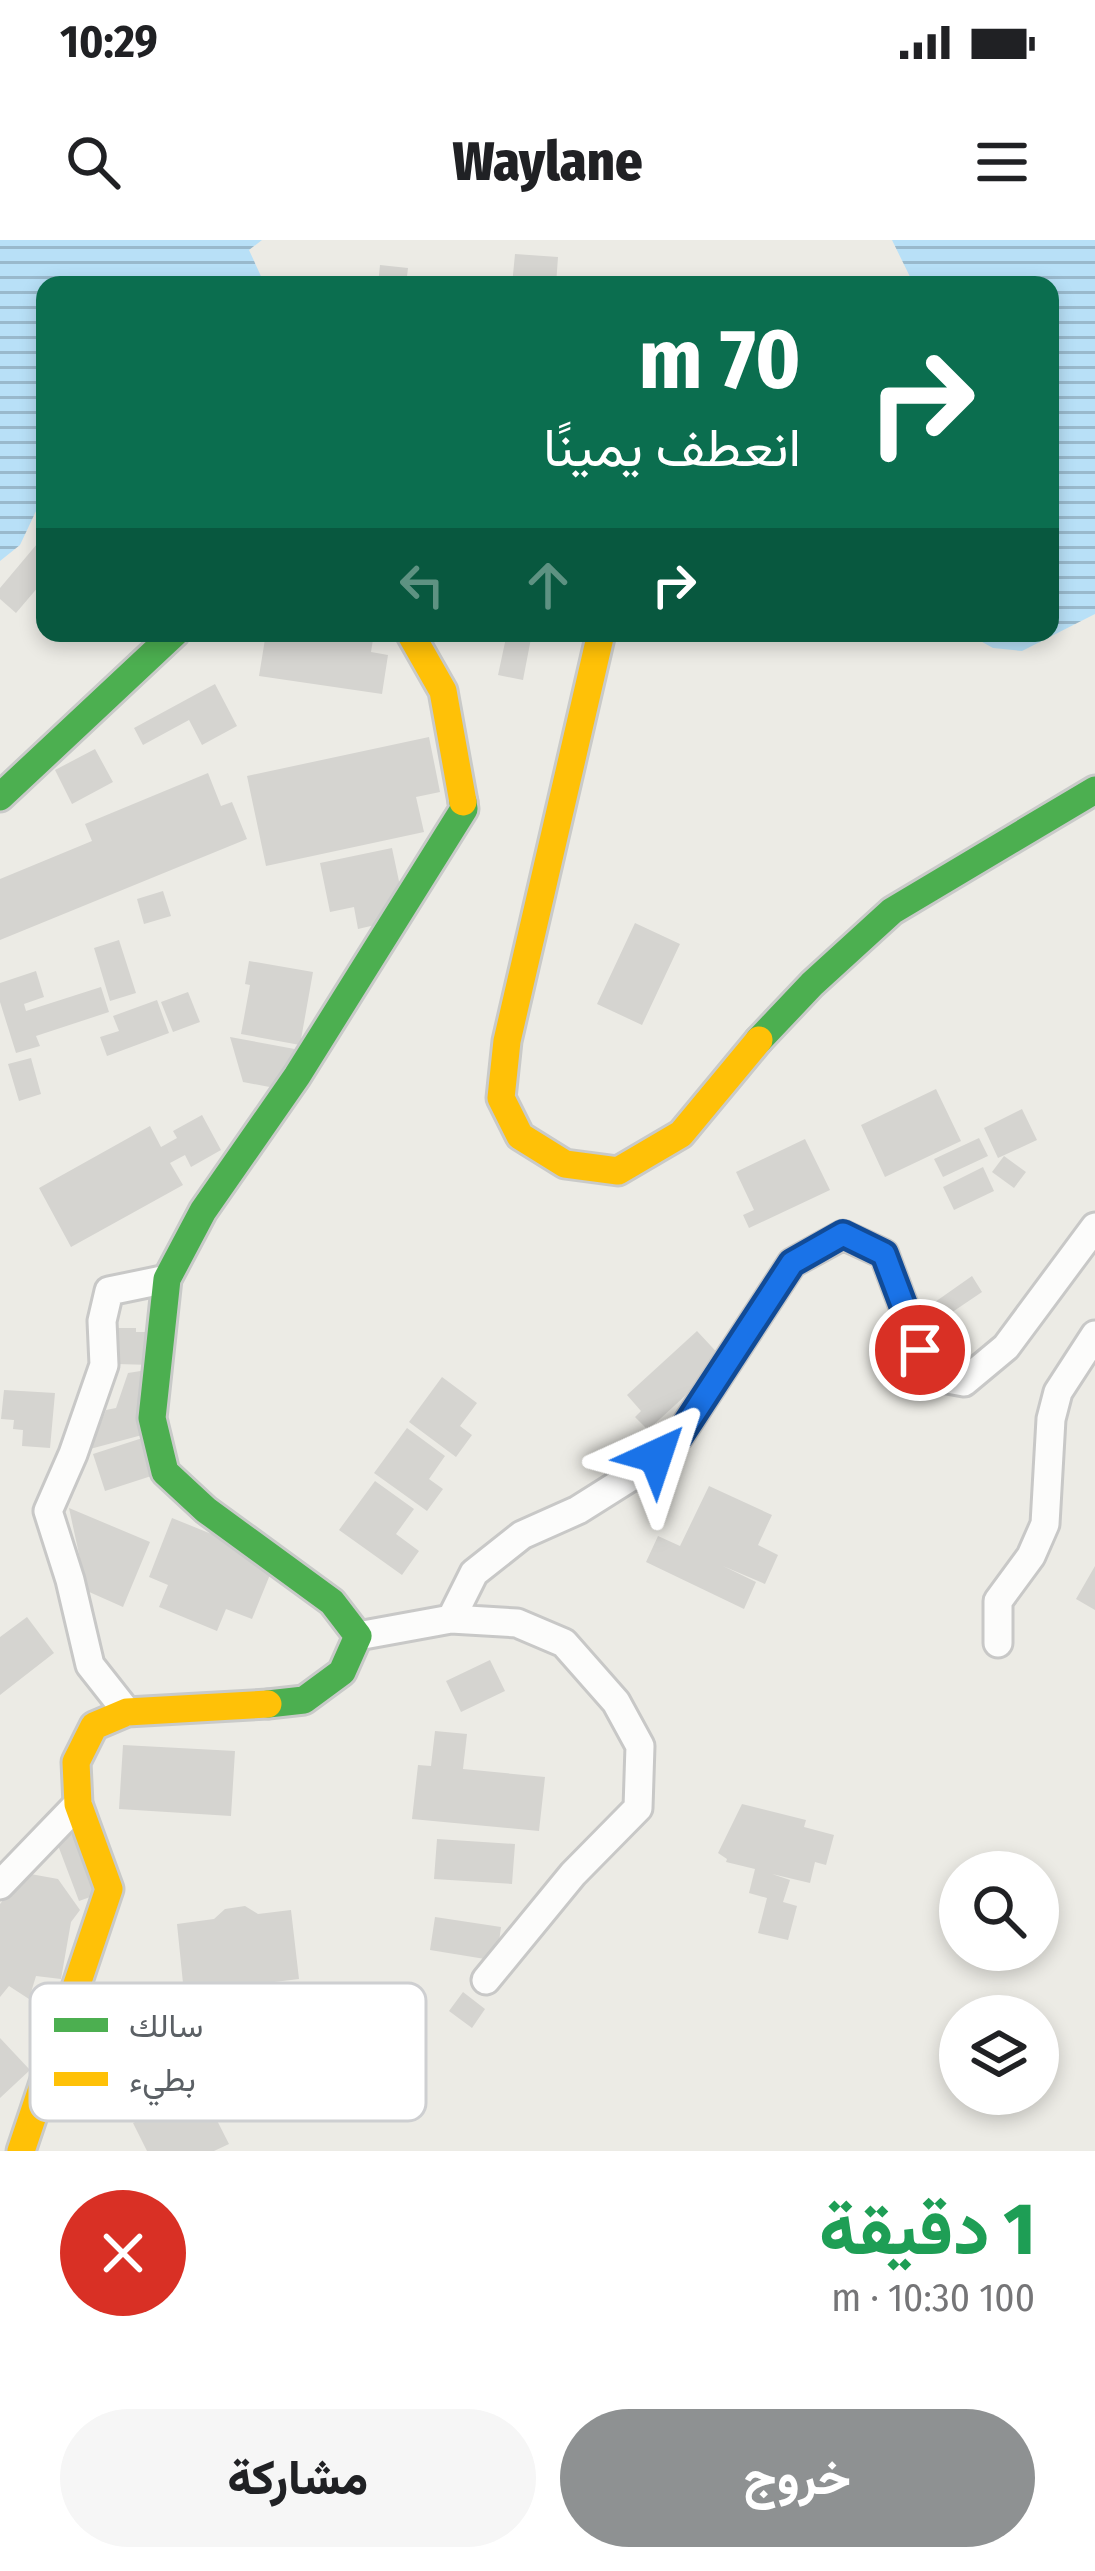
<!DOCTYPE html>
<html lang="ar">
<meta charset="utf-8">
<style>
:root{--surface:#fff;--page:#f6f6f6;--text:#202124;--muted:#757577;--accent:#8e9192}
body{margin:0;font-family:"Fira Sans Condensed",Vazirmatn,sans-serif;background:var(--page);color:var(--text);direction:rtl;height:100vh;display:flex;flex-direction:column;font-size:45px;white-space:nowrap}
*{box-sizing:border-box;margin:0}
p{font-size:39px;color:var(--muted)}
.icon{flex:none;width:66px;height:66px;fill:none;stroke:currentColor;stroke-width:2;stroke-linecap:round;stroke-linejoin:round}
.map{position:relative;height:1911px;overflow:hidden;direction:ltr}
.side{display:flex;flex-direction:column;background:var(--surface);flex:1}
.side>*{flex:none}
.hud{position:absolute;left:36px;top:36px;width:1023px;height:366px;border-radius:24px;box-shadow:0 6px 18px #0003;direction:rtl;background:#0b6e4f;color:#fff;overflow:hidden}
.controls{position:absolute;left:939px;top:1611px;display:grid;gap:24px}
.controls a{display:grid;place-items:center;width:120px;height:120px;border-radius:50%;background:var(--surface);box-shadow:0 6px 18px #0003;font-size:60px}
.pin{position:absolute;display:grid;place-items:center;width:102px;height:102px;color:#fff;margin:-51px;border:6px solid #fff;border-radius:50%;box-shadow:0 3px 12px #0007}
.me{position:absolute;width:132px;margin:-66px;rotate:42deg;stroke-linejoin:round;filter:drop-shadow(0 0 9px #0008)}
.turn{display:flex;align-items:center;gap:42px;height:252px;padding:0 60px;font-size:54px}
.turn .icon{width:156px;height:156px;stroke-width:2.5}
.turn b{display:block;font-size:84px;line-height:102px}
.lanes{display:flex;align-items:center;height:114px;padding:0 60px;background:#0003;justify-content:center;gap:60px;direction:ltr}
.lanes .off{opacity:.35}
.round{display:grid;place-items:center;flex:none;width:126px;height:126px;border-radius:63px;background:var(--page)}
.overview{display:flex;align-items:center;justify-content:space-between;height:204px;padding:0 60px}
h1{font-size:72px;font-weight:800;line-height:90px;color:#1e9e55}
.button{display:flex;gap:24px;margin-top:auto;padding:24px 60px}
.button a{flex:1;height:138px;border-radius:72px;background:var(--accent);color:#fff;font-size:48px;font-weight:800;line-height:138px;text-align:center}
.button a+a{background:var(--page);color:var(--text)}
.status{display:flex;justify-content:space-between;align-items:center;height:84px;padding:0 60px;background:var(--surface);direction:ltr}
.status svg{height:33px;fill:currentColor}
header{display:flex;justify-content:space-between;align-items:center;height:156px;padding:0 60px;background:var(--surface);font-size:54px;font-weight:800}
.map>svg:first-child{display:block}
.water{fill:url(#water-rules)}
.building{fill:#d5d4d0}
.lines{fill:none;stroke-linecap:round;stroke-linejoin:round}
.street-casing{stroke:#c8c8c7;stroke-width:33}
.fast-casing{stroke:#c9cac9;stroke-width:33}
.slow-casing{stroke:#c9cac9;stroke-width:33}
.street{stroke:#fcfcfb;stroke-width:27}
.fast{stroke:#4caf50;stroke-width:27}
.slow{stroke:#ffc107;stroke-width:27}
.route-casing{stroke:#114b97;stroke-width:30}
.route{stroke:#1a73e8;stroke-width:21}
.key{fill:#fff;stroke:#cecfd1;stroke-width:3}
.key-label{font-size:33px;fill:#5b6065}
</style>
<div class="status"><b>10:29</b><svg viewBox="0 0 49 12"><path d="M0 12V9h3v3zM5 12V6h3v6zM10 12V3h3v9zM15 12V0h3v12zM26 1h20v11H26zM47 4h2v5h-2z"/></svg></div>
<header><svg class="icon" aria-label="menu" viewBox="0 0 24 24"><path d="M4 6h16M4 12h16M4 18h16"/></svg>Waylane<svg class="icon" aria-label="search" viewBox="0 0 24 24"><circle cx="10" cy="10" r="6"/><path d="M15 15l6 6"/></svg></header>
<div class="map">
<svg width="1095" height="1911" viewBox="0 0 1095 1911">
<defs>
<pattern id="water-rules" width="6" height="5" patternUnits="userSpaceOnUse" patternTransform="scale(3)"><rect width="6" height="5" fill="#b8e0f7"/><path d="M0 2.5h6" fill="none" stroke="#99b9cc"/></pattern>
</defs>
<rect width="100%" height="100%" fill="#ecebe5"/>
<path class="water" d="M0 0H262L249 10 265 45H45V252L20 305 0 321Z
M892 0H1095V374L1022 411 993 408 966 393H1050V45H914Z"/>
<path class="building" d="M515 14 558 17 556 45H512Z
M380 25 408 28 406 45H378Z
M37 304 45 311V339L16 373 0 359V348Z
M266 393H374L371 412 388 415 382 454 259 436Z
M507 393H532L523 440 498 435Z
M215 444 237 486 202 505 189 480 143 505 134 488Z
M429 497 440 552 416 557 424 592 266 626 247 536Z
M95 509 113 542 72 564 55 530Z
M208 533 221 566 232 562 247 599 0 700V639L92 601 85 584Z
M392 608 400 646 388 682 358 689 354 667 330 672 320 623Z
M163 651 171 676 144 684 137 659Z
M635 683 680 704 642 785 597 764Z
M119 700 136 753 110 761 94 708Z
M249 721 313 732 300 805 241 794 250 745 245 744Z
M36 731 44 757 24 764 26 771 101 747 109 772 36 796 40 806 16 813 0 762V743Z
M188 752 200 782 173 792 161 762Z
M157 760 169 793 107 816 100 797 119 791 113 776Z
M230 797 300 810 280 849 243 842Z
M31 818 41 854 19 861 8 824Z
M936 849 961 901 885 937 861 885Z
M1022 869 1037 900 998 918 984 888Z
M202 875 221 910 191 927 185 915 170 923 183 945 71 1007 39 948 150 886 161 907 177 898 173 891Z
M979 898 988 916 943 937 934 919Z
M805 899 830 950 749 988 743 975 754 970 736 932Z
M1004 916 1026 932 1014 948 992 932Z
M983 927 994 951 954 970 943 947Z
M972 1036 982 1052 945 1077 935 1062Z
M116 1088H136V1092H153L152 1125 117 1124Z
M697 1091 724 1120 648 1190 635 1177 641 1171 627 1155Z
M147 1130 157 1191 90 1209 106 1170 116 1168 128 1133Z
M442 1137 477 1163 460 1186 472 1195 456 1217 409 1182Z
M4 1150 55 1153 50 1208 22 1206 23 1190 13 1189 14 1180 1 1179Z
M407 1188 445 1216 429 1239 443 1249 427 1271 374 1233Z
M161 1192 173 1229 105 1251 93 1214Z
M375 1241 414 1269 396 1294 419 1311 402 1335 339 1290Z
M709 1246 772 1275 758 1305 778 1315 765 1344 723 1326 756 1342 744 1369 646 1322 658 1296 680 1306Z
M69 1268 150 1302 123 1367 87 1351Z
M172 1278 276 1320 252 1379 226 1369 217 1391 159 1367 168 1345 149 1337Z
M1095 1326V1370L1076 1359Z
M27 1377 54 1413 0 1455V1397Z
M490 1420 505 1451 461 1472 446 1441Z
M435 1491 467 1494 463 1529 545 1537 539 1591 412 1579 418 1525 431 1526Z
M123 1505 235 1511 231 1576 119 1569Z
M742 1564 806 1580 804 1587 834 1595 826 1625 815 1622 810 1643 772 1634 790 1640 783 1662 797 1666 788 1700 758 1693 767 1658 749 1653 755 1629 726 1622 727 1619 718 1613Z
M85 1590 107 1651 79 1661 56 1600Z
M437 1599 515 1604 512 1644 434 1639Z
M25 1633 58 1639 80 1670 71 1682 61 1739 36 1736 29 1759 9 1746 0 1757V1664Z
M245 1666 258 1674 291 1670 299 1739 184 1753 177 1684 214 1679 225 1669Z
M435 1677 501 1687 498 1709 485 1719 430 1710Z
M463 1752 485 1769 472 1788 449 1771Z
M0 1798 30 1830 0 1858Z
M201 1849 229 1904 214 1911H147L133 1883Z"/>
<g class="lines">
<g class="street-casing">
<path id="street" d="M451 1379 517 1383 564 1403 616 1462 640 1506 638 1568 573 1634 486 1740
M358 1396 451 1379 474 1333 522 1295 578 1270 632 1236 679 1196 792 1023 843 995 884 1014 920 1110 936 1137 964 1142 1006 1107 1095 987
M998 1403V1361L1031 1316 1045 1284 1051 1179 1058 1152 1095 1095
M127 1472 90 1425 70 1340 48 1271 73 1214 104 1125 102 1081 109 1051 167 1039
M0 1645 78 1564"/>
</g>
<g class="fast-casing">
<path id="fast" d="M0 557 175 393
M759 800 812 744 892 671 1095 550
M268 1464 304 1460 342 1432 358 1396 332 1362 206 1270 165 1232 152 1178 167 1039 203 971 297 836 464 569 463 562"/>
</g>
<g class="slow-casing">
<path id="slow" d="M410 393 443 451 463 562
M601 393 507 801 501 858 520 896 565 924 618 931 681 894 759 800
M21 1911 109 1649 78 1564 76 1522 94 1486 127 1472 268 1464"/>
</g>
<use href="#street" class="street"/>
<use href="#fast" class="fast"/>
<use href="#slow" class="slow"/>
</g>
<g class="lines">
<g class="route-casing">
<path id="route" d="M656 1216 679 1196 792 1023 843 994 884 1014 920 1110"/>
</g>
<use href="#route" class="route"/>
</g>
<rect x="30" y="1743" width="396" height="138" rx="18" class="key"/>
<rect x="54" y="1778" width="54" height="14" fill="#4caf50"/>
<rect x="54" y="1832" width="54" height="14" fill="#ffc107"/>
<g class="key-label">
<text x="129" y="1797">سالك</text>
<text x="129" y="1851">بطيء</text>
</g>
</svg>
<div class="controls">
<a><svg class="icon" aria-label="search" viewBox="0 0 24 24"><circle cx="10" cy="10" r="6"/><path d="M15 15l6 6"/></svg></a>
<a><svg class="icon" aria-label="layers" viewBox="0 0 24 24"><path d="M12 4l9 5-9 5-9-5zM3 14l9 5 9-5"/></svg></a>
</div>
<div class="pin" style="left:920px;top:1110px;background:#d93025"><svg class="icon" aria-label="arrive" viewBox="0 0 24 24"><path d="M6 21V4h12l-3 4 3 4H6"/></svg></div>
<svg class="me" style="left:656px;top:1216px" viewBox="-20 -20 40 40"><path d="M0-17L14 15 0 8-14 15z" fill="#1a73e8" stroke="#fff" stroke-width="4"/></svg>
<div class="hud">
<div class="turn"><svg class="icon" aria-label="right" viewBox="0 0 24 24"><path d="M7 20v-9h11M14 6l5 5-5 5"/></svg><div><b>70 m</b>انعطف يمينًا</div></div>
<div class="lanes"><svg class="icon off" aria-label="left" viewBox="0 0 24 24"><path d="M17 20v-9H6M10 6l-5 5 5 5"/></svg><svg class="icon off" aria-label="ahead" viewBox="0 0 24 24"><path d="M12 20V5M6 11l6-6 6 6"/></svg><svg class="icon" aria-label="right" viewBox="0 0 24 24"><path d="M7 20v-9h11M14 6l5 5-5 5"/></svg></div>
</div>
</div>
<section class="side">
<div class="overview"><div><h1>1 دقيقة</h1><p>100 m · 10:30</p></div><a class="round" style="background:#d93025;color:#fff"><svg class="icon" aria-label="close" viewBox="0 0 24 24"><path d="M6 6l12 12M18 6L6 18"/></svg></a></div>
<div class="button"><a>خروج</a><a>مشاركة</a></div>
</section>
